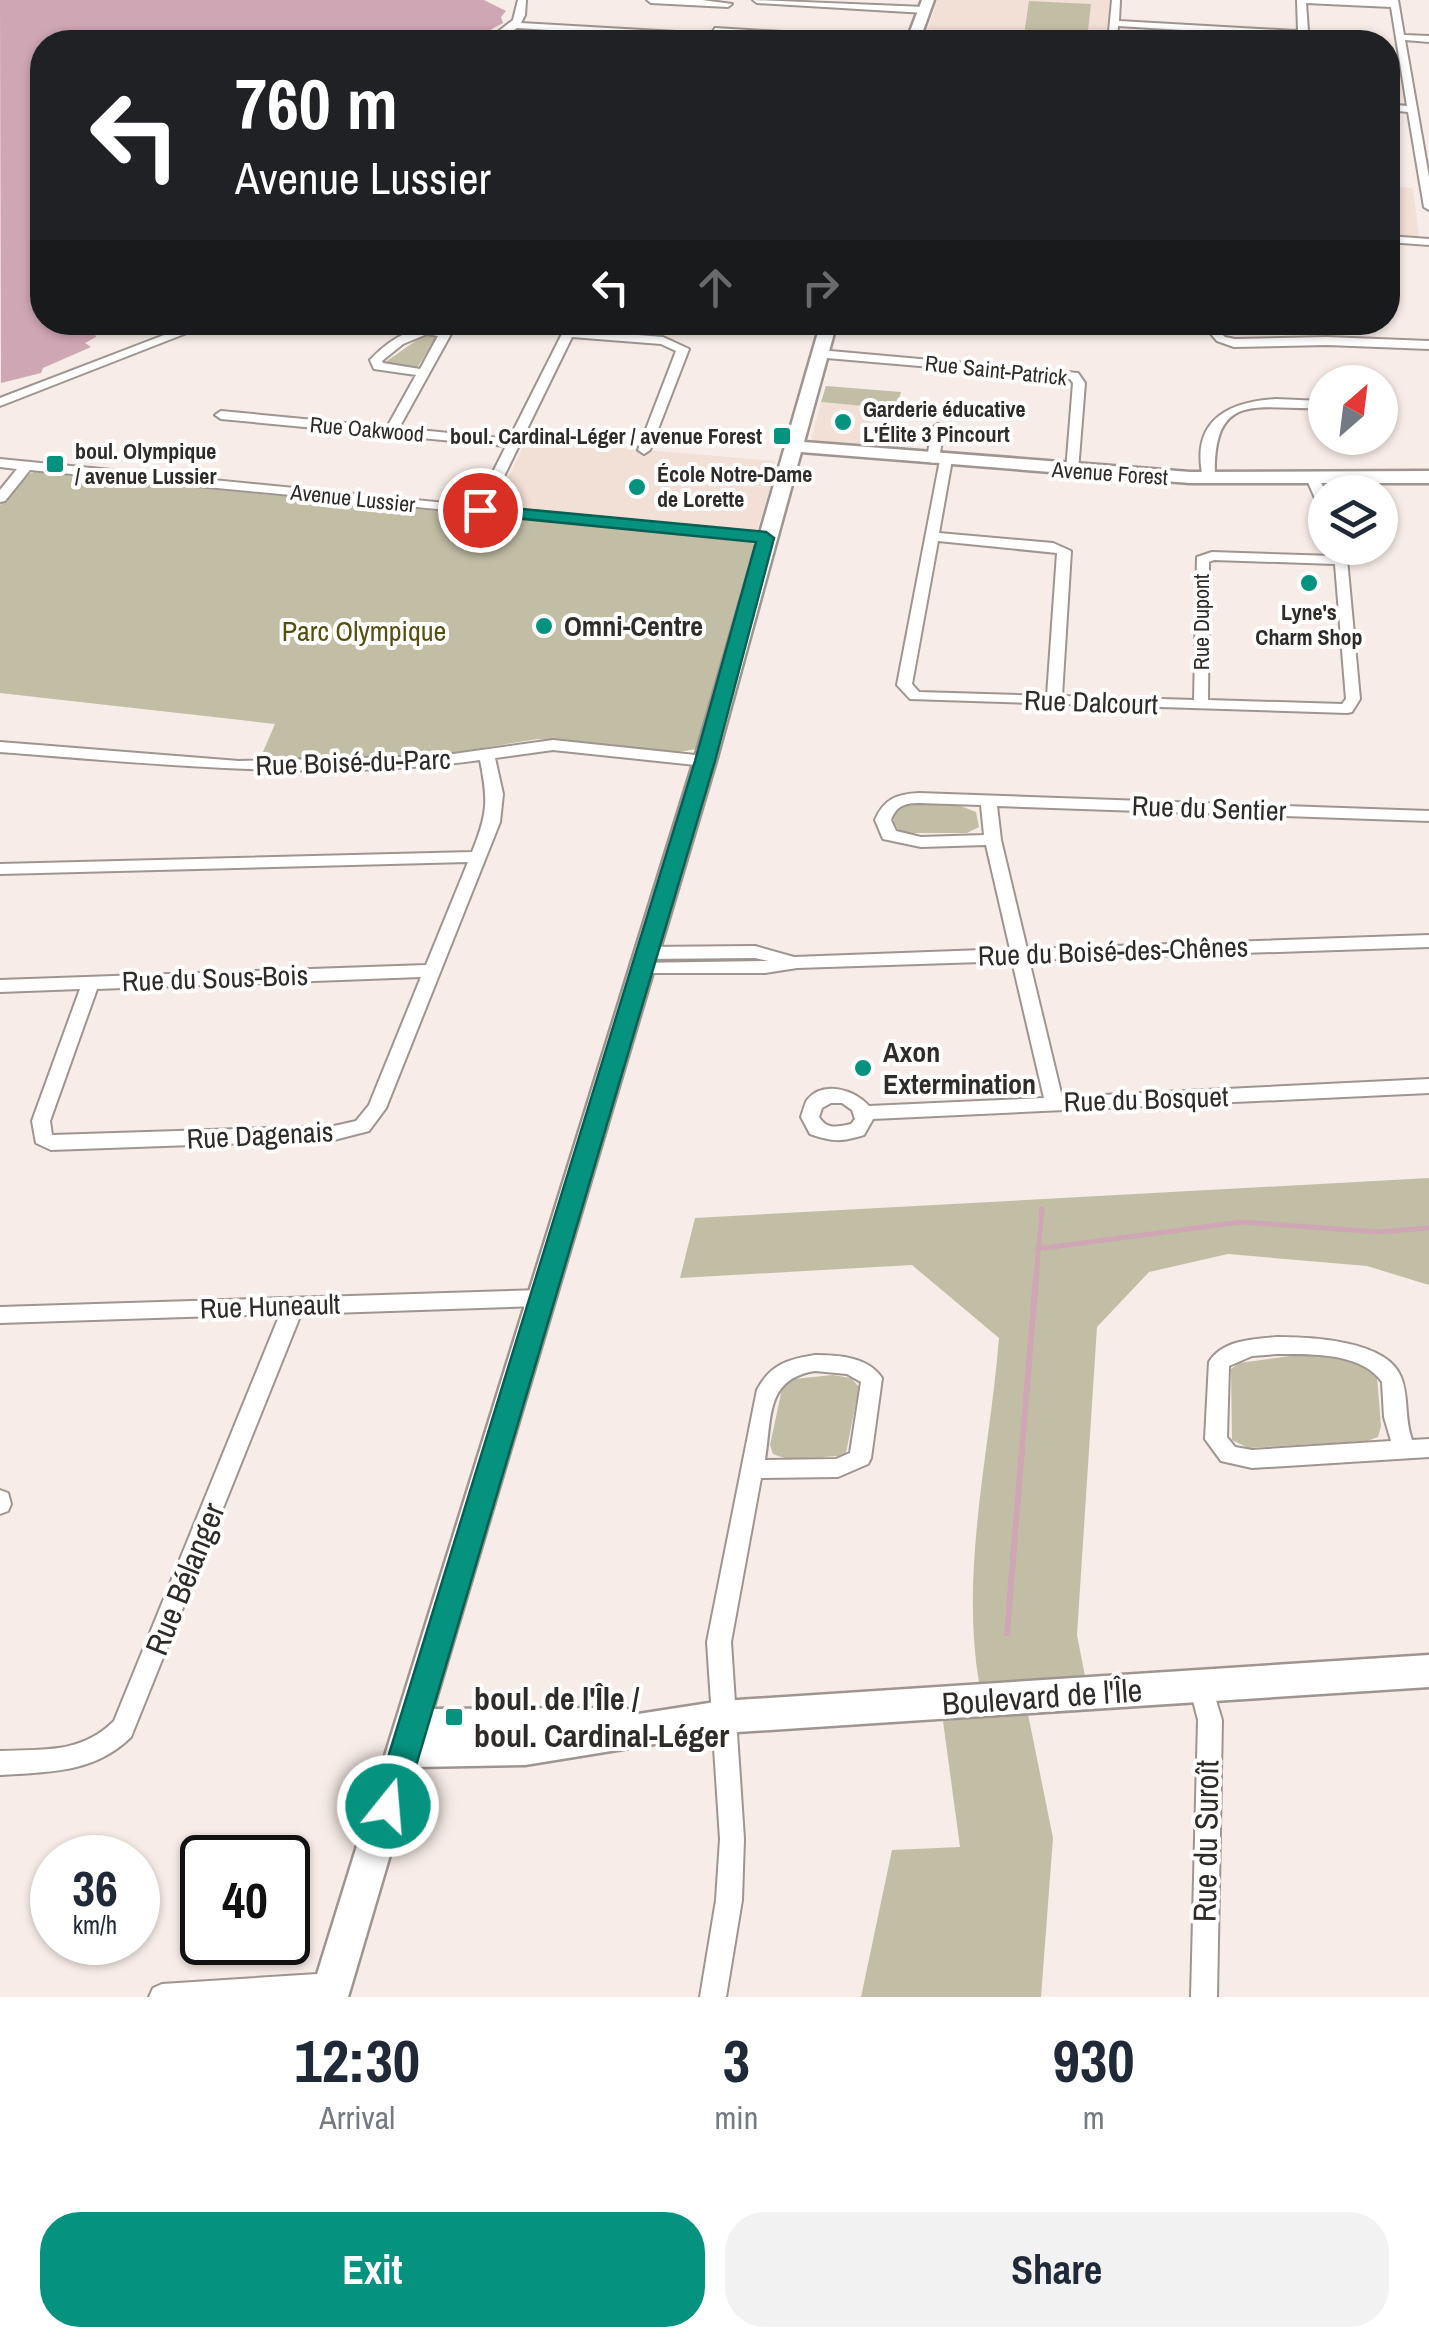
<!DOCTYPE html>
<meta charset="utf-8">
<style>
:root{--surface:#fff;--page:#f2f2f3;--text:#1f2937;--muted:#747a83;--accent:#059380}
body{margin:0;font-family:"Archivo Narrow",sans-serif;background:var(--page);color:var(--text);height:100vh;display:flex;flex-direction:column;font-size:38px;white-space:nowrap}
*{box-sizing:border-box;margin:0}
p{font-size:32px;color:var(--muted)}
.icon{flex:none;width:55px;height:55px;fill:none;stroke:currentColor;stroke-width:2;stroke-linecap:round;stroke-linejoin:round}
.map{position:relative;height:1997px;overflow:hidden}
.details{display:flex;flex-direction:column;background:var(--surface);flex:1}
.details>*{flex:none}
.guide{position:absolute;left:30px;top:30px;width:1370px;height:305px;border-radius:40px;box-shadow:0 2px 8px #0004;background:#202124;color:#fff;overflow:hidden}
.needle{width:65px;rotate:28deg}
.buttons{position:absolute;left:1308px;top:365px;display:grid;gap:20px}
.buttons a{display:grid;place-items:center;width:90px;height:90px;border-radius:50%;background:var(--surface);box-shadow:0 2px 8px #0004;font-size:50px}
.speed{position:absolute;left:30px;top:1835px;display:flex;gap:20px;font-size:50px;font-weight:700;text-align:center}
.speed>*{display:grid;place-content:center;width:130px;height:130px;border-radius:50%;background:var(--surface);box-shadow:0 2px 8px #0004;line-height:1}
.speed small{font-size:25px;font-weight:400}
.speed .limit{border:5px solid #111;border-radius:15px;background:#fff;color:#111}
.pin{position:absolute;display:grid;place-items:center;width:85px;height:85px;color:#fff;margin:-42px;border:5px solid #fff;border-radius:50%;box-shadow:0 2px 10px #0007}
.me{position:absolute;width:110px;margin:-55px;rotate:17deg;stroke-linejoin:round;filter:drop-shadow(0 0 8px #0008)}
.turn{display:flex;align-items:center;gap:35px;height:210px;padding:0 40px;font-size:45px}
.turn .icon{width:130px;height:130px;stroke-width:2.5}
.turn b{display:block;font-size:70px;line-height:85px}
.lanes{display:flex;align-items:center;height:95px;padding:0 40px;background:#0003;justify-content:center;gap:50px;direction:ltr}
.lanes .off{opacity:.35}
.eta{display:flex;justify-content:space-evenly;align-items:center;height:170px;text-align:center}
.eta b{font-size:60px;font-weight:700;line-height:70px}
.action{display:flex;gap:20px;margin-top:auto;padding:20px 40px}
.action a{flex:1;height:115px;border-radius:40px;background:var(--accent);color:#fff;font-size:40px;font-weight:700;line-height:115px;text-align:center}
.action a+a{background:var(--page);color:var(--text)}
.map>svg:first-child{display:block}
.built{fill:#f2dfd6}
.green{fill:#c2bea6}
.water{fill:#cfa6b4}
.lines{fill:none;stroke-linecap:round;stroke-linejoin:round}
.stream-far1{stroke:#cfa6b4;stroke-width:5}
.stream{stroke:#cfa6b4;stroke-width:6}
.street-casing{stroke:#9f9590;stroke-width:4}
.secondary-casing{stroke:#9f9590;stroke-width:5}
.street{fill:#fff;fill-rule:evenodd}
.secondary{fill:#fff;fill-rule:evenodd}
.route{fill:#059380;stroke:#036053;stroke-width:2.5}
.poi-dot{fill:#059380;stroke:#fff;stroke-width:4}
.labels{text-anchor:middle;stroke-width:8;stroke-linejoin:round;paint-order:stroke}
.far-street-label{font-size:22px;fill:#2f2b29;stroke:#fff}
.far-poi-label{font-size:22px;font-weight:bold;fill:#2f2b29;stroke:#fff;text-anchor:start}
.poi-label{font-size:28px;font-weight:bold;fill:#2f2b29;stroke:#fff;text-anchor:start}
.park-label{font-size:28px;fill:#584f0e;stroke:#fff}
.street-label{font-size:28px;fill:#2f2b29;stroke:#fff}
.near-street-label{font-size:32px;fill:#2f2b29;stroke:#fff}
.near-poi-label{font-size:32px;font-weight:bold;fill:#2f2b29;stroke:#fff;text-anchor:start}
</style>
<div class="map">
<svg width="1429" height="1997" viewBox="0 0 1429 1997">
<rect width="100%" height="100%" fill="#f7ece7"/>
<path class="built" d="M937 0H1110L1105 42H928L925 39Z
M1388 186 1413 188 1419 237 1388 235Z
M821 402 874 407 863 447 811 440Z
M526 440 775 461 774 475 758 528 750 532 611 516 580 518 508 510 506 505 497 502Z"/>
<path class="green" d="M1029 1 1091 4 1087 39 1024 35Z
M427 333 437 337 417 368 384 363Z
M826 386 901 392 894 416 873 414 874 407 821 402Z
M34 472 748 541 757 545 696 749 679 752 538 739 439 755 259 761 275 724 0 693V505L23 477Z
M906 805H958L976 812 979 827 967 833H901L893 823 896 812Z
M1429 1178V1285L1367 1266 1228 1254 1149 1272 1097 1327 1077 1635 1085 1676 979 1683C960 1569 990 1452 999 1338L912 1265 680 1278 695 1218Z
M1297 1355C1323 1356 1357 1358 1377 1376L1381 1426 1378 1437 1367 1441 1248 1448 1232 1440 1231 1369 1239 1363Z
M833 1375 851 1378 859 1387 846 1453 841 1456 787 1459 773 1454 770 1445 783 1384 793 1379Z
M1028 1714 1053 1838 1041 1997H861L892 1850 960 1847 943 1721Z"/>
<path class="water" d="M0 0H484L506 11 501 17 503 23 468 42H42V322L106 323 93 329 96 337 85 343 91 347 43 368 41 373 1 383Z"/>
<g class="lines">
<path class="stream-far1" d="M1037 1249 1241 1222 1378 1232 1429 1228
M1036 1279 1042 1209"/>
<path class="stream" d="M1007 1633 1036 1277"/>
<g class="street-casing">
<path id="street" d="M518 0H526L525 15 521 23 711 34 716 37 711 40 517 28 495 42H485L513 20Z
M647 0H702L732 4 728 7 651 3Z
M753 0 925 7 929 10 925 13 757 3Z
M1112 0H1120L1119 21 1295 31 1298 30 1297 0H1398L1404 35 1429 36V42L1405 40 1429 177V210L1424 207 1408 112 1388 110V104L1407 106 1391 7 1306 3 1308 31 1296 37 1118 26 1117 42H1108Z
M715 28 901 39 906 42H863L712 33Z
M1388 236 1429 239V245L1388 242Z
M198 322H215L0 406V398Z
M568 322H578L575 330 663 337 689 349 650 450 644 454 638 450 676 351 661 344 572 337 489 507 766 534 771 535V541L30 470 5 501 0 502V490L17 469 0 467V459L476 506 506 446 221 419 215 415 221 411 387 427 416 375 374 369 370 360C390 339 423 316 451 334L399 428 509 439ZM427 334 438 336 420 369 383 363 382 361 403 344Z
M1211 324 1225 337 1235 339 1327 337 1429 341V349L1327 345 1234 347 1217 341 1205 327Z
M819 350 1078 373 1085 383 1078 471 1072 475 1066 471 1073 383 1070 379 815 357V351Z
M1276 399 1322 401 1325 402V408C1259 411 1212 387 1215 479L1209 483 1204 482C1189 424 1223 402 1276 399Z
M938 424 944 428 939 459 933 463 927 459 932 428Z
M946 456 952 460 939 533 1053 543 1071 551 1062 696 1194 700 1197 557 1212 552 1334 556V548H1346L1360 699 1352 712 1347 713 910 699 897 685 940 460ZM938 541 1057 553 1047 696 919 692 912 684ZM1214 560 1335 564 1346 699 1342 704 1208 700 1209 562Z
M1313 476 1318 477 1326 492 1325 509 1318 505 1307 480Z
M553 740 705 756 713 761 705 766 553 750 495 758 503 794 500 822 386 1108 369 1131 334 1140 51 1150 36 1143 32 1121 80 989 0 992V980L426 965 468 862 0 874V864L472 852C488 813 488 800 480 760 322 782 159 764 0 752V742L239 761 439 756ZM421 977 369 1105 356 1121 334 1126 52 1135 50 1121 97 989Z
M919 793 1429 811V821L997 806 1001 840 1027 949 1429 935V947L1029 960 1062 1097 1429 1079V1093L873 1119 864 1135C841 1142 833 1142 810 1134L801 1117C802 1114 805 1103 807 1100 823 1080 855 1090 869 1106L1044 1098 1012 961 797 968 765 973H640L634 971 631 967 634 963 768 961 755 958 644 959 635 953 644 947 755 946 794 957 1010 949 986 845 921 847 883 839 875 820C884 799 897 794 919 793ZM919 803 981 805 984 835 921 837 896 831 891 820C896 806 905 803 919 803ZM831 1103H842L852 1110 855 1119 851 1124C837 1127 827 1130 819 1117L822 1108Z
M541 1290 548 1292 551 1298 548 1304 541 1306 301 1314 131 1737C95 1773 48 1772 0 1775V1751C43 1749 81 1754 114 1721L280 1314 0 1323V1307Z
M1277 1337C1310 1337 1387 1340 1401 1377 1409 1396 1404 1418 1412 1440L1429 1439V1457L1252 1468 1221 1461 1205 1439 1209 1362C1222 1340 1253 1339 1277 1337ZM1277 1354C1310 1354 1361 1352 1382 1382L1384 1417 1391 1441 1252 1450 1235 1447 1227 1437 1229 1366 1252 1356Z
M815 1355C839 1355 868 1357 882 1378L871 1458 868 1464 838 1477 761 1478 731 1642 744 1839 742 1900 726 1997H700L716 1900 720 1839 707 1642 757 1390C770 1365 788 1359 815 1355ZM815 1371 847 1374 861 1382 850 1453 836 1459 765 1460C772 1418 765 1379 815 1371Z
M0 1490 8 1493 11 1504 8 1511 0 1514Z
M1201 1674 1209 1677 1222 1720 1217 1997H1191L1198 1720 1189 1685 1193 1677Z
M333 1973 342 1977 346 1986 342 1995 338 1997H149L153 1988 162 1984Z"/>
</g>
<g class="secondary-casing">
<path id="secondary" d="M922 0H934L919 42H906Z
M821 322H837L804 442 1190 472 1429 471V483H1190L801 452 716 761 433 1709 625 1708 638 1714 722 1701 1429 1655V1687L722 1733 525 1765 416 1767 348 1997H310L694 761Z"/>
</g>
<use href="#street" class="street"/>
<use href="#secondary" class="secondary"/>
</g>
<path class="route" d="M480 505 766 532 774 538 715 761 404 1806 400 1817 388 1822 377 1817 373 1806 695 761 756 542 474 514V507Z"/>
<g class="poi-dot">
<circle cx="843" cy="422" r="10"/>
<rect x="772" y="426" width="20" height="20" rx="5"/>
<rect x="45" y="454" width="20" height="20" rx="5"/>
<circle cx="637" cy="487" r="10"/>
<circle cx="1309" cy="583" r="10"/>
<circle cx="544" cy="626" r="10"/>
<circle cx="863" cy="1068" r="10"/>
<rect x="444" y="1707" width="20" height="20" rx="5"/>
</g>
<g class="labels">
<g class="far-street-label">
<text transform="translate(996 370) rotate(6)" y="8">Rue Saint-Patrick</text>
<text transform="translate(367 429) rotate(5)" y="8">Rue Oakwood</text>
<text transform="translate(1110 473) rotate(4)" y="8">Avenue Forest</text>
<text transform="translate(353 498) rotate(6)" y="8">Avenue Lussier</text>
<text transform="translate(1201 622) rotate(-90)" y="8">Rue Dupont</text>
</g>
<g class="far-poi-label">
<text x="863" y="417">Garderie éducative<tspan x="863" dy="25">L'Élite 3 Pincourt</tspan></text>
<text x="762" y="444" text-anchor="end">boul. Cardinal-Léger / avenue Forest</text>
<text x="75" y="459">boul. Olympique<tspan x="75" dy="25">/ avenue Lussier</tspan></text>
<text x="657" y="482">École Notre-Dame<tspan x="657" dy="25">de Lorette</tspan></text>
<text x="1309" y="620" text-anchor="middle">Lyne's<tspan x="1309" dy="25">Charm Shop</tspan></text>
</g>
<g class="poi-label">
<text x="564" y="636">Omni-Centre</text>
<text x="883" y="1062">Axon<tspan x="883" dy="32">Extermination</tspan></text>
</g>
<g class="park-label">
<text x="364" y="641">Parc Olympique</text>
</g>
<g class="street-label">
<text transform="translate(1091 702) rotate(2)" y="10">Rue Dalcourt</text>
<text transform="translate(353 762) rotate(-2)" y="10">Rue Boisé-du-Parc</text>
<text transform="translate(1209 808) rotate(2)" y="10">Rue du Sentier</text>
<text transform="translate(1113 951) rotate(-2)" y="10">Rue du Boisé-des-Chênes</text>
<text transform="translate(215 978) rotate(-2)" y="10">Rue du Sous-Bois</text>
<text transform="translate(1146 1099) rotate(-2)" y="10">Rue du Bosquet</text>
<text transform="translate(260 1135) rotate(-3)" y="10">Rue Dagenais</text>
<text transform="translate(270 1306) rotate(-2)" y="10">Rue Huneault</text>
</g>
<g class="near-street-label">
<text transform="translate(185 1579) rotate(-68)" y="11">Rue Bélanger</text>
<text transform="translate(1042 1697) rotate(-4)" y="11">Boulevard de l'Île</text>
<text transform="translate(1206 1841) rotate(-89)" y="11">Rue du Suroît</text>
</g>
<g class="near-poi-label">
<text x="474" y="1710">boul. de l'Île /<tspan x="474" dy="37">boul. Cardinal-Léger</tspan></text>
</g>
</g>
</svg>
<div class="buttons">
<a><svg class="needle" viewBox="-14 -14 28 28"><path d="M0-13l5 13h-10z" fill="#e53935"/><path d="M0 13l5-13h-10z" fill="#747a83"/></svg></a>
<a><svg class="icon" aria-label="layers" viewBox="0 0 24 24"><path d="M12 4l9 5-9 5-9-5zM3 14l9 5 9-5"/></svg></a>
</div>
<div class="speed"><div>36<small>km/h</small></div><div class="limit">40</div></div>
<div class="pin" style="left:480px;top:510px;background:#d93025"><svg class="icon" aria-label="arrive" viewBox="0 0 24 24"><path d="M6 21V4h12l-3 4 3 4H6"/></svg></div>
<svg class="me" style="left:388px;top:1806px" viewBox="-20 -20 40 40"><circle r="17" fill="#059380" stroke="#fff" stroke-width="3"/><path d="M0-11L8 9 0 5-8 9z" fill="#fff"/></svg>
<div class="guide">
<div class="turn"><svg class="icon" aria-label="left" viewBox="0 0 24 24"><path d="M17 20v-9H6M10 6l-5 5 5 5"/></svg><div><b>760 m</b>Avenue Lussier</div></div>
<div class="lanes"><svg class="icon" aria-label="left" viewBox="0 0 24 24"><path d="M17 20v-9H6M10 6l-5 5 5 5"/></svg><svg class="icon off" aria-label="ahead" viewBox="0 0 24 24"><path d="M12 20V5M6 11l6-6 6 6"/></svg><svg class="icon off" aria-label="right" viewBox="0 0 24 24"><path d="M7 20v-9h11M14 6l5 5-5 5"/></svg></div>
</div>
</div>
<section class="details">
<div class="eta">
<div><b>12:30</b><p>Arrival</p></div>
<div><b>3</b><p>min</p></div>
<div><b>930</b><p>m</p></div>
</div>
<div class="action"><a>Exit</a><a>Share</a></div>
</section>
